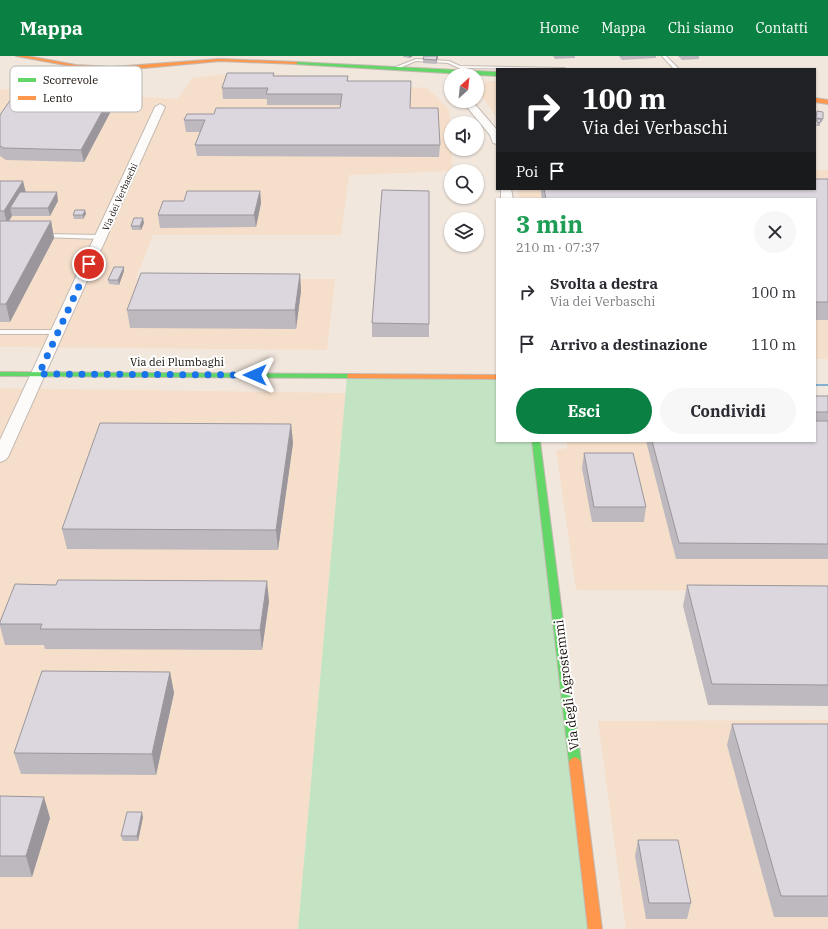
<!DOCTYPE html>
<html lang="it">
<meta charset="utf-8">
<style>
:root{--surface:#fff;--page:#f7f7f7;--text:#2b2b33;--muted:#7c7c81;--accent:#0b8043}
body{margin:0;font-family:"IBM Plex Serif",serif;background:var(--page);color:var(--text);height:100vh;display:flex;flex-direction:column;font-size:15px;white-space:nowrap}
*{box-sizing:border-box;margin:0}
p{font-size:13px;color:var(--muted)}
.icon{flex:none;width:22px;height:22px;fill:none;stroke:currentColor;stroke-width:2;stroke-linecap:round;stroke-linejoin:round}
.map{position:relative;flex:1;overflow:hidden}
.drawer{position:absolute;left:496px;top:142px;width:320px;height:244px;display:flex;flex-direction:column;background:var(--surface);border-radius:0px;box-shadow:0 1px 3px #0004}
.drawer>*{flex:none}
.top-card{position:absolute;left:496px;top:12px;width:320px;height:122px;border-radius:0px;box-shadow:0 1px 3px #0004;background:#202124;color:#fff;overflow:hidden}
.needle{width:26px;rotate:27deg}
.buttons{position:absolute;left:444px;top:12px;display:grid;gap:8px}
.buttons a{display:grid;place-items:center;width:40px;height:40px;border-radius:50%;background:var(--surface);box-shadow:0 1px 3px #0004;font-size:20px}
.pin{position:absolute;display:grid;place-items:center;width:34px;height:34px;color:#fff;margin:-17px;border:2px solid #fff;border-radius:50%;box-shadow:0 1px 4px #0007}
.me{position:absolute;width:44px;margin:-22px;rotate:270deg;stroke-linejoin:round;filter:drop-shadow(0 0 3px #0008)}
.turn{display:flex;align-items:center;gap:14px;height:84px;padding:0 20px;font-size:18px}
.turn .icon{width:52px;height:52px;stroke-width:2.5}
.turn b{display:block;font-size:28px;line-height:34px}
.then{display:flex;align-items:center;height:38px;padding:0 20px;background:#0003;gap:8px;font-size:15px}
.round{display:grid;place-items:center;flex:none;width:42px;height:42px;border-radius:21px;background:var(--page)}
.headline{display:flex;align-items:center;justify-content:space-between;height:68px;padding:0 20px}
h1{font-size:24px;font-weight:700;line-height:30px;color:#1e9e55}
.action{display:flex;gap:8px;margin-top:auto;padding:8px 20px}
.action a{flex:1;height:46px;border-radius:24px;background:var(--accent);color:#fff;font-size:16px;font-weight:700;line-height:46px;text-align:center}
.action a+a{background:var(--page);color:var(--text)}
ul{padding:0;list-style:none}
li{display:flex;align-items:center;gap:12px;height:52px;padding:0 20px}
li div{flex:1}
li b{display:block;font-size:15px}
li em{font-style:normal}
header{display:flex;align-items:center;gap:24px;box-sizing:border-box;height:56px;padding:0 20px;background:var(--accent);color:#fff}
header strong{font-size:19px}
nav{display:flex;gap:22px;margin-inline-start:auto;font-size:14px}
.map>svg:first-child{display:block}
.built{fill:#f5dfcb}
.green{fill:#c2e4c3}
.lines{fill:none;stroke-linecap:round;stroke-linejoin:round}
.stream{fill:#81b0d1;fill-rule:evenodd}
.lane-casing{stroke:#c4bab2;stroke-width:2}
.street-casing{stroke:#c4bab2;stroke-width:2}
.fast-casing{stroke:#c4bab2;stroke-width:2}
.slow-casing{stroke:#c4bab2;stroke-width:2}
.lane{fill:#fdfbfa;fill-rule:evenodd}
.street{fill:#fdfbfa;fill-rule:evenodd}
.fast{fill:#63d668;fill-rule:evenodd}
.slow{fill:#ff974d;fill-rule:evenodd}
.wall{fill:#bdb9bf}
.shaded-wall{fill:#9a969b}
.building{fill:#dcd7de;stroke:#9a969b}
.route{stroke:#1a73e8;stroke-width:7;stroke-dasharray:0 12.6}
.labels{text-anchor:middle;stroke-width:4;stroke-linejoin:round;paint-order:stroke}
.far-street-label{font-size:9px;fill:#140b05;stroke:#fff}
.street-label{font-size:11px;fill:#140b05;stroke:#fff}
.near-street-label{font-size:13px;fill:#140b05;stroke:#fff}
.key{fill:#fff;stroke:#b8b6b4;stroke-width:1}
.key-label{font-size:11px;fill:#140b05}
</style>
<header>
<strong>Mappa</strong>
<nav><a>Home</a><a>Mappa</a><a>Chi siamo</a><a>Contatti</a></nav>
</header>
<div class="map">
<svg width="828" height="873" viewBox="0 0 828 873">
<rect width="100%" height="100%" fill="#f2e7dd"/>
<path class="built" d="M226 18H270L349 22 347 27 427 32 449 53 453 115 349 119 341 179H153L136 223H335L327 294 0 291V33L178 43 192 22Z
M488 25H497V61L482 41 477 37V27Z
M815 114H828V303H815V143H519L518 133H815Z
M0 332 346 337 298 873H0Z
M828 352V535L576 534 556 394 567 392V385H815Z
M828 664V873H626L598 665Z"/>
<path class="green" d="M347 320 497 321V385H536L595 873H298Z"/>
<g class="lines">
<path class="stream" d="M815 328H828V330H815Z"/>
<g class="lane-casing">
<path id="lane" d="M662 0H666L679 13H674Z
M416 3 449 5 460 10 564 12 566 13 465 12 463 14 448 7 416 5 397 13 393 12Z
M44 178 101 179 104 181 101 183 42 181 41 180Z
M0 274H58L61 276 58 278H0Z"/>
</g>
<g class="street-casing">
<path id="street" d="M462 45H472L497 74V88L493 87 490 79Z
M160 48 165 51 8 401 5 404 0 406V384L155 51Z
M501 133H511L513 143H501Z"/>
</g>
<g class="fast-casing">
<path id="fast" d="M296 6 497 16V20L294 8V6Z
M0 316 351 318 355 320 351 322 0 320Z
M532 385H540L581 706 579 709 575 711 571 709 569 706Z"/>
</g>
<g class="slow-casing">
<path id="slow" d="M16 0H27L76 9 112 11 220 3 296 6 298 7 296 8 220 5 112 15 76 11Z
M815 42 828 44V48L815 46Z
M348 318 497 319V323L351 322H348L347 320Z
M575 701 579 703 581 706 602 873H588L569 706 571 703Z"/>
</g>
<use href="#lane" class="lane"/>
<use href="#street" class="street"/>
<use href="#fast" class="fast"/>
<use href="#slow" class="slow"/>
</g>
<path class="wall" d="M403 0H413L409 2 403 1Z
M424 0H438V1L436 8 423 7V3Z
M553 0H575V2L555 3Z
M619 0H656V2L622 4Z
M678 0H699V3L682 4Z
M274 20H348V25L411 52 440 89 439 101 197 100 195 89 200 76H186L184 64 214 58 340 52 341 49H267V43H223L222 32Z
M120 38 84 106 6 104 0 100V59Z
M817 55 823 63 822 66H820V70H816L817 66H815Z
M828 123V264H815V143H542L541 138V133H815Z
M0 125 26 136 58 145 50 160H12L9 165H51L54 182 10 266H0Z
M260 135 261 147 256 171 160 172 158 159 184 145Z
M429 135V281H372V267Z
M86 158 83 163H74L73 159Z
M144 167 141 174H132L131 170Z
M124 215 119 229 109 228 108 224Z
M300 218 301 235 296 273 130 272 127 254Z
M815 340H828V503H676L646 385H815Z
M291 368 293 387 278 494 67 493 62 473Z
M584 397 646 451 644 466H592L582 412Z
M56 529 269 545 262 594 45 593 44 589H5L0 570V566Z
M687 529 828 530V650L708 649 683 550Z
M170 616 174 637 156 719 21 718 14 697Z
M732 668H828V861H774L727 689Z
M0 740 50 762 32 821H0Z
M143 761 138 785H123L121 780Z
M638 784 691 847 687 863H646L635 800Z"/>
<path class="shaded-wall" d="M409 0H413L409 2Z
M437 0H438V1L436 8V4Z
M118 27 120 38 84 106 81 94Z
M23 125 26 137 10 152 12 160 7 168 4 155Z
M260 135 261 147 256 171 254 159Z
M57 136 58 145 50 160 48 152Z
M85 154 86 158 83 163V159Z
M143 162 144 167 141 174 140 170Z
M51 165 54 182 10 266 6 248Z
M124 211V215L119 229 118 224Z
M300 218 301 235 296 273 295 254Z
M291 368 293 387 278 494 276 474Z
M267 525 269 545 262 594 260 574Z
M170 616 174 637 156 719 152 698Z
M44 741 50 762 32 821 26 800Z
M142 756 143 761 138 785 137 780Z"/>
<path class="building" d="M424 0H437L436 4 423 3Z
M227 17H274L273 20H348L347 25H411L410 52H438L440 89H195L205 64H184L187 58H214L216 52H340L342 38H266L268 32H222Z
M22 27H118L81 94 4 92 0 90V59Z
M817 55 823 56V63L816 62Z
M817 63H821L820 67 817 66Z
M815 123H828V246H815V143H546L544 133H815Z
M0 125H23L4 155H0Z
M382 134 429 135V268L372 267Z
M187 135H260L254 159H158L163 145H184Z
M20 136H57L48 152H10Z
M75 154H85L83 159H73Z
M134 162H143L140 170H131Z
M0 165H51L6 248H0Z
M114 211H124L118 224H108Z
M141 217 300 218 295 254H127Z
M815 340H828V356H815Z
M815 365H828V488L679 487 652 385H815Z
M100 367 291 368 276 474 62 473Z
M584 397H633L646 451H594Z
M58 524 267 525 260 574 40 573 42 568H0V566L15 528 56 529Z
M687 529 828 530V629L712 628Z
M42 615 170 616 152 698 14 697Z
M732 668H828V840H781Z
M0 740 44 741 26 800H0Z
M127 756H142L137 780H121Z
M638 784H678L691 847H649Z"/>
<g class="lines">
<path class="route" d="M89 208 39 318 255 319"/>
</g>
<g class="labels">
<g class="far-street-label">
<text transform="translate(120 141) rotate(-66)" y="3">Via dei Verbaschi</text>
</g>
<g class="street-label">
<text x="177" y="310">Via dei Plumbaghi</text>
</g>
<g class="near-street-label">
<text transform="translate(566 629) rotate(-97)" y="5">Via degli Agrostemmi</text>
</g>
</g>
<rect x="10" y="10" width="132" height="46" rx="6" class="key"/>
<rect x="18" y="22" width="18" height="4" fill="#63d668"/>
<rect x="18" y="40" width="18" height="4" fill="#ff974d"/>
<g class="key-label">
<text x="43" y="28">Scorrevole</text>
<text x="43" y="46">Lento</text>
</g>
</svg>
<div class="buttons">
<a><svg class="needle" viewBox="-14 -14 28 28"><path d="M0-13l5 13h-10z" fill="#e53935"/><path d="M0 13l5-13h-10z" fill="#7c7c81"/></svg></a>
<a><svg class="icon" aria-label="sound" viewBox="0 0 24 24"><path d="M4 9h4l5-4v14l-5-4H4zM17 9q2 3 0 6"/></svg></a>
<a><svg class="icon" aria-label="search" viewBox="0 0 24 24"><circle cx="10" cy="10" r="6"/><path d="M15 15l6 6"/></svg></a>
<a><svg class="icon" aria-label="layers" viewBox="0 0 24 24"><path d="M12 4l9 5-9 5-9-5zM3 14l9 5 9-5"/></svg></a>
</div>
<div class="pin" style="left:89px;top:208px;background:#d93025"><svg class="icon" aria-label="arrive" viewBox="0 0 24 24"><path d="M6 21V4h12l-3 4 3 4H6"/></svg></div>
<svg class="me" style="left:255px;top:319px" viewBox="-20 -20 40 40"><path d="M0-17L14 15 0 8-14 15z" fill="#1a73e8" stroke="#fff" stroke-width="4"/></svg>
<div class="top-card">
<div class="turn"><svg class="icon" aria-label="right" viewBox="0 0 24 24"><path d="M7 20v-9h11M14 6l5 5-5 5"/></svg><div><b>100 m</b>Via dei Verbaschi</div></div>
<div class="then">Poi<svg class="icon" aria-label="arrive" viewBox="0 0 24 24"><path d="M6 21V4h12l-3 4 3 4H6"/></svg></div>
</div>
<section class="drawer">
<div class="headline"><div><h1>3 min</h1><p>210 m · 07:37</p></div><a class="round"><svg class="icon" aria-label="close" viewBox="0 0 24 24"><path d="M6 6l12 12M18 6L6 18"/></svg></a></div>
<ul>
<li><svg class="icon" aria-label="right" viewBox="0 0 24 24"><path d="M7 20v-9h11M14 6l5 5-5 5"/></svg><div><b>Svolta a destra</b><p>Via dei Verbaschi</p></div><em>100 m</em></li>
<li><svg class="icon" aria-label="arrive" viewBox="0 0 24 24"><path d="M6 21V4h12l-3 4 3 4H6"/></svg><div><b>Arrivo a destinazione</b></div><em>110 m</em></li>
</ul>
<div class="action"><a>Esci</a><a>Condividi</a></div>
</section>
</div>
